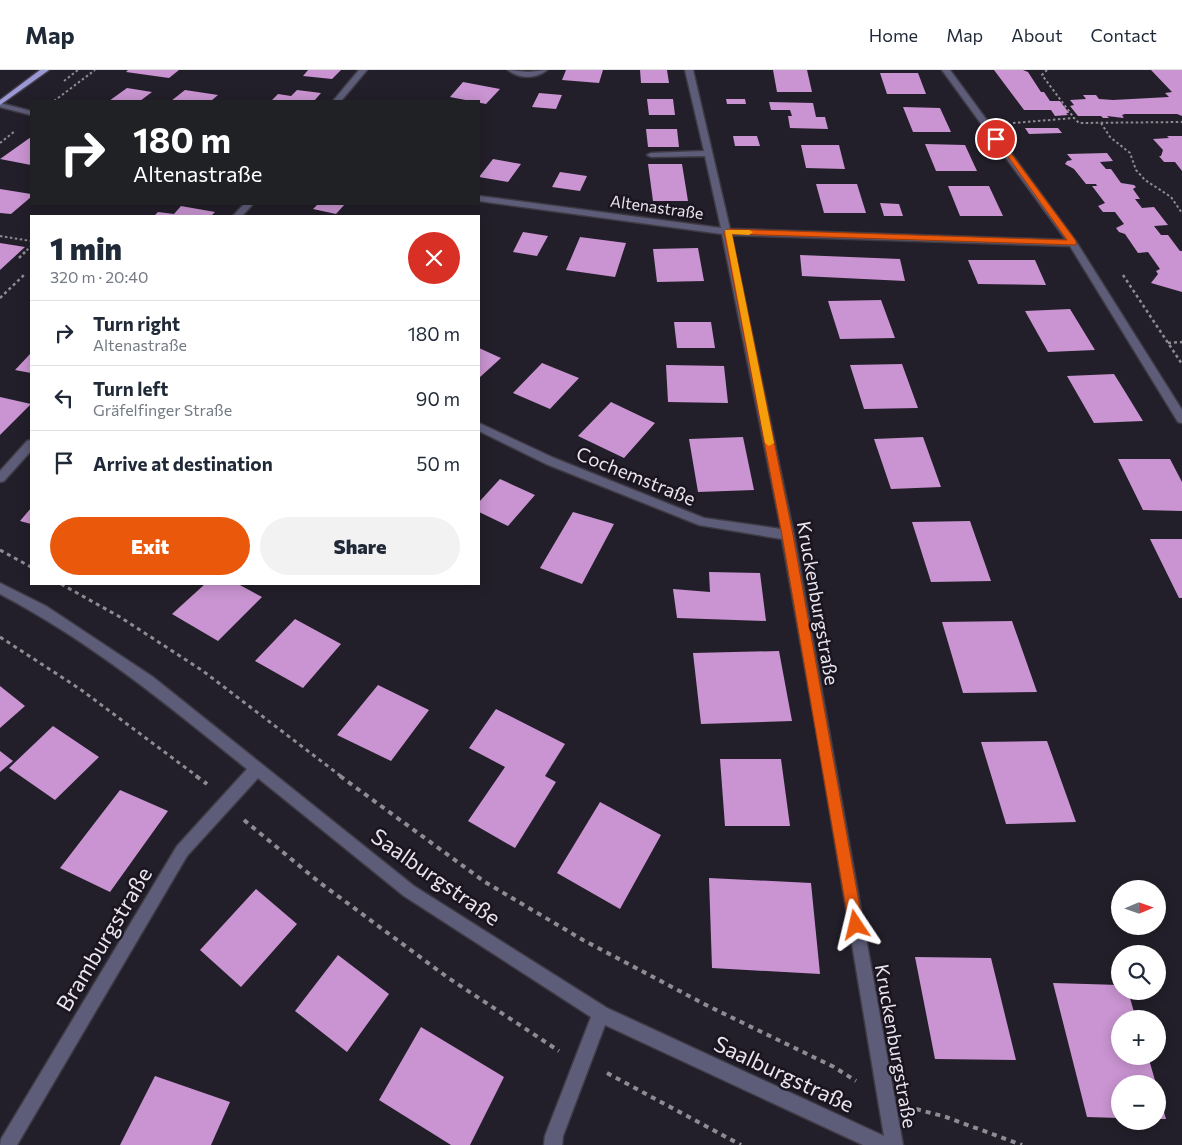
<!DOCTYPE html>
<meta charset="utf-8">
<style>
:root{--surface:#fff;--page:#f2f2f3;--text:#1f2937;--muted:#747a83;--line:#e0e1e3;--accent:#ea580c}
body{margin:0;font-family:Commissioner,sans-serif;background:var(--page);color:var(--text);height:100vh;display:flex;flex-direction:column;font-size:19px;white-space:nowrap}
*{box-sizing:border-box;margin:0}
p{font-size:16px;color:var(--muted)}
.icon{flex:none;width:28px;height:28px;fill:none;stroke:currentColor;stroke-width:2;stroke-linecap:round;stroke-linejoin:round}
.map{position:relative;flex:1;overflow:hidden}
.drawer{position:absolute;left:30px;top:145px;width:450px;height:370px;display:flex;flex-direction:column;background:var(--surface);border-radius:0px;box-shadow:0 2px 12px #0003}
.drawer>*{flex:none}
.guide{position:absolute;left:30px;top:30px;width:450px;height:105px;border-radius:0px;box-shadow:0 2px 12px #0003;background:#202124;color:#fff;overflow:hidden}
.needle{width:32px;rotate:88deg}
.buttons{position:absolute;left:1111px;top:810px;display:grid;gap:10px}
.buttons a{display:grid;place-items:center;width:55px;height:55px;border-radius:50%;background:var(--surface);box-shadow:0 2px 12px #0003;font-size:25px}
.pin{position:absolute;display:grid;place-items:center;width:42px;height:42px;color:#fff;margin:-21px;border:2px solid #fff;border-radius:50%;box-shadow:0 1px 5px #0007}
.me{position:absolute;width:55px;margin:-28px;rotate:350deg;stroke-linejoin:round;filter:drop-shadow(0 0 4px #0008)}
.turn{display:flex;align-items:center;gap:18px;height:105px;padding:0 20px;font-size:22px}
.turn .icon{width:65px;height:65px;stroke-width:2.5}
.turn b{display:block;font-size:35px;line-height:42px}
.round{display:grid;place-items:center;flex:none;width:52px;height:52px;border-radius:26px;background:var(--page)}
.overview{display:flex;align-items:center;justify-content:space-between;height:85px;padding:0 20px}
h1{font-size:30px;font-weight:800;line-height:38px}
.cta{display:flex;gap:10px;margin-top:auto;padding:10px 20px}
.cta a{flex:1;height:58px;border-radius:30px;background:var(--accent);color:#fff;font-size:20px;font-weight:800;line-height:58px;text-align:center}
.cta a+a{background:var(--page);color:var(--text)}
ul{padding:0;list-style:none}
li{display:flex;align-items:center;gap:15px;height:65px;padding:0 20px;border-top:1px solid var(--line)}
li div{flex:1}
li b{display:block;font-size:19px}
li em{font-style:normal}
header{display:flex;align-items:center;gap:30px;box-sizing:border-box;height:70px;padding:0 25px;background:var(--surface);border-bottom:1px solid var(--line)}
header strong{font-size:24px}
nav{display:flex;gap:28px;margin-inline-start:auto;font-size:18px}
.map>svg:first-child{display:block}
.building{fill:#c994d1}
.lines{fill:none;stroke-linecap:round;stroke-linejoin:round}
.minor-casing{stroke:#3f3b45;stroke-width:3}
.major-casing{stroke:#3f3b45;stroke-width:3}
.path-far3{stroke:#8e8b94;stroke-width:2;stroke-dasharray:2.5 2.5;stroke-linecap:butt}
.path-far2{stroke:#8e8b94;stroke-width:2.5;stroke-dasharray:3 3;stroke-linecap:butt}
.path-far1{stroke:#8e8b94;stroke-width:3;stroke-dasharray:4 4;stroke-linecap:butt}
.path{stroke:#8e8b94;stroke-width:4;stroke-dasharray:5 5;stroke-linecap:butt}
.minor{fill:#5d5d7a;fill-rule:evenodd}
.major{fill:#9a98d5;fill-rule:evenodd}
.route{fill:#ea580c;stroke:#983908}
.slow{fill:#f59e0b}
.labels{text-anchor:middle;stroke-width:5;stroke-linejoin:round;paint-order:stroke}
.far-street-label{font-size:16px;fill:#e8e5ed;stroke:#1a1520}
.street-label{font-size:19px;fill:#e8e5ed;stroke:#1a1520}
.near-street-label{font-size:22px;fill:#e8e5ed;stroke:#1a1520}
</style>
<header>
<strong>Map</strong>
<nav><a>Home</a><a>Map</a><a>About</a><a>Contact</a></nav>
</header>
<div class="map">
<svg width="1182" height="1075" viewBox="0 0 1182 1075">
<rect width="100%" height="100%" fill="#231f2a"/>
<path class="building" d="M128 0H179L169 8 126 2Z
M308 0H341L332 9 303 6Z
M566 0H603L599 13 562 10Z
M640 0H667L669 13H641Z
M773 0H807L812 22H777Z
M994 0H1023L1028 2 1041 22H1044L1050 31H1060L1069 43H1066L1068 45 1055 46 1051 40H1024Z
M1151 0H1182V46L1177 44H1125L1122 45 1124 48 1107 46 1109 48H1103L1101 46H1078L1070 36 1074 35 1070 30 1086 29 1083 25H1096L1099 29 1113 30 1169 27 1165 23 1172 22Z
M880 3H918L926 24H887Z
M463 12 500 19 486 34 450 27Z
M127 18 152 22 140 31H109Z
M185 20 218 25 211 31H171Z
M297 20 321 23 314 31H271L278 24 291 26Z
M539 23 562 25 556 39 532 37Z
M647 29H673L675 45H649Z
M726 29H745L746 34H727Z
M769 32 813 33 816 47H825L828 59 790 58 788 46H792L790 40H771Z
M903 37 940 38 951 62H913Z
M1025 58H1058L1062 63 1029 64Z
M646 59H677L679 77H648Z
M733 66H757L760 76H735Z
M1167 66H1182V101L1175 92H1164L1159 86H1161L1163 80 1153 69 1169 68Z
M31 67V95L0 89Z
M925 74 965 75 977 101H936Z
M801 75H839L845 99 806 98Z
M1107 83 1113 91 1100 92 1106 99H1111L1121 113 1134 115 1136 117 1133 119 1140 129H1135L1142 138 1154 137 1168 155 1154 156 1161 165H1168L1180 181H1182V222L1151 213 1158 204 1156 201 1160 199 1148 182 1138 183 1125 164 1119 162 1116 158 1124 154 1115 142H1103L1098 136 1105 133 1092 116H1097L1096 114H1086L1074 99 1065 94 1067 91 1072 90 1067 84Z
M493 89 521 94 508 112 479 107Z
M648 94H682L688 131H653Z
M560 102 587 106 580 121 552 117Z
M816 114H857L866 143H824Z
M948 116H989L1003 146H960Z
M0 119 31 124V127L11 144 0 143Z
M880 133 899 134 903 146H884Z
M318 134H345L336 144 313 139Z
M181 136 215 142 211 146H154L158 142 174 144Z
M523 162 548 166 537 186 513 182Z
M580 167 626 173 615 207 566 200Z
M0 173 25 177 0 200Z
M698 178 704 211 657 212 653 179Z
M800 185 900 189 905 211 802 206Z
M968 190H1035L1046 215 978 214Z
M881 230 895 268 840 269 828 231Z
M1070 239 1095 280 1048 282 1025 241Z
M674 252H711L715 278H677Z
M479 278 501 288 479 308Z
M31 283V303L15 300Z
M542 293 579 308 550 339 513 323Z
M902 294 918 338 864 339 850 295Z
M666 295 724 296 728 333 668 332Z
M1114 304 1124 320 1143 351 1094 353 1067 306Z
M0 327 31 334 0 365Z
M611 332 655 353 624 388 578 366Z
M743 367 754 420 698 422 689 369Z
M923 367 941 417 891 419 874 369Z
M1118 389H1170L1182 412V441L1143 440Z
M500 409 535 425 508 456 479 442V432Z
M31 438V454L20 451Z
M573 442 614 454 582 514 540 498Z
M970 451 991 511 931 512 912 452Z
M1150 469H1182V528H1179Z
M709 502 760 503 766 551 677 548 673 519 710 522Z
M205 514H238L262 527 218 571 172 544Z
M295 549 341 574 303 618 255 591Z
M1012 551 1037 622 963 623 942 552Z
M779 581 792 651 701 654 693 583Z
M378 615 429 640 391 691 337 665Z
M0 616 25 636 0 658Z
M496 639 565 674 545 706 556 712 515 778 468 751 505 697 469 678Z
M53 656 99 687 55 730 9 698Z
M1047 671 1076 752 1006 754 981 672Z
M0 681 13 691 0 702Z
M720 689H781L790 756H725Z
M120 720 168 741 110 822 60 798Z
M600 732 661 765 620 839 557 803Z
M709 808 811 813 820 904 712 898Z
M256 819 297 854 241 917 200 880Z
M338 885 389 924 347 982 295 941Z
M915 887 991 888 1016 990 935 989Z
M1053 913 1120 915V921H1128L1136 949H1120V986H1148L1156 1014H1120V1048L1087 1047Z
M421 957 504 1007 470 1075H451L379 1030Z
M155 1006 230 1032 211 1075H120Z
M1158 1021 1166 1049H1158Z"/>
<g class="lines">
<g class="minor-casing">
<path id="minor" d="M359 0H367L341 31H333Z
M508 0 528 2 547 0C536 9 519 9 508 0Z
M685 0H693L730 159 1066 170 942 0H950L1077 173 1182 340V353L1178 352 1070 176 731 165 794 465 903 1075H863L605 955 563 1066 562 1075H544L545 1066 591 947 404 826 258 708 187 786 17 1075H0L1 1069 177 776 247 699C169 636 90 571 0 524V513L46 536 153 607 414 816 607 938 884 1066 818 670 782 469 699 455 546 394 479 361V353L554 388 704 448 781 459 722 164 479 131V126L721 158 705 86 651 87 647 85 651 83 704 81Z
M0 33 31 41V45L0 37Z
M244 134H253L242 146H233Z
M31 370V381L4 411 0 412V401L27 371Z"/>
</g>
<g class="major-casing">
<path id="major" d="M40 0H49L0 35V30Z"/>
</g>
<path class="path-far3" d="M1047 0 1042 5 1074 48
M64 11 78 0
M54 31 95 0
M1013 53 1074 48 1079 53 1182 52
M1101 53 1110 67 1130 83 1136 100 1145 110 1171 127 1182 143
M0 73 15 61
M0 166 31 171
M23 184 31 176"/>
<path class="path-far2" d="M19 188 25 182
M1123 205 1182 294
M0 228 25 204
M1168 273 1182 272"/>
<path class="path-far1" d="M0 480 31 497
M61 514 120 547 203 601 342 707
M0 567 80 619 198 707"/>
<path class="path" d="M196 706 207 714
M340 706 485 812 583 870 708 936 834 997 856 1011
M244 750 319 812 447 907 559 981
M607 1003 741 1075
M916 1039 946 1047 1022 1075"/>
<use href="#minor" class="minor"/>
<use href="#major" class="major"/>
</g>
<path class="route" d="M994 67H999L1076 171V175L732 164 793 465 863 855 861 860 856 862 851 860 849 855 782 465 724 162 728 159 1067 170Z"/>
<path class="slow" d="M725 160H749L753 162 749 165 732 164 774 373 769 376 765 373Z"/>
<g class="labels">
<g class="far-street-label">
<text transform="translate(657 137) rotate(8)" y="6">Altenastraße</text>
</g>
<g class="street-label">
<text transform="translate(636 406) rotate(22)" y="7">Cochemstraße</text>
<text transform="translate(818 533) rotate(80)" y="7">Kruckenburgstraße</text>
<text transform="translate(896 976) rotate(80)" y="7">Kruckenburgstraße</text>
</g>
<g class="near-street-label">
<text transform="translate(436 807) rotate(35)" y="8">Saalburgstraße</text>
<text transform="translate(104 869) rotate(-59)" y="8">Bramburgstraße</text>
<text transform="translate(784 1004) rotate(25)" y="8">Saalburgstraße</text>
</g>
</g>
</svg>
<div class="buttons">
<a><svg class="needle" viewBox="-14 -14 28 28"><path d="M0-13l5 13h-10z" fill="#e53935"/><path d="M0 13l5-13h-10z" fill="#747a83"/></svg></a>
<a><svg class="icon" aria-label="search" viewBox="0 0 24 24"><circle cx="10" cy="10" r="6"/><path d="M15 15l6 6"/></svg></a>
<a>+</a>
<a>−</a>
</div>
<div class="pin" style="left:996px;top:69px;background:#d93025"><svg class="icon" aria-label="arrive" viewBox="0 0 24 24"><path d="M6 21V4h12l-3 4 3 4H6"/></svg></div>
<svg class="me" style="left:856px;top:855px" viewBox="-20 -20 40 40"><path d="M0-17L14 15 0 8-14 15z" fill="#ea580c" stroke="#fff" stroke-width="4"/></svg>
<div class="guide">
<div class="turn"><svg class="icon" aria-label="right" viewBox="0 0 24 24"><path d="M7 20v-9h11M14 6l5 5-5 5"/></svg><div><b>180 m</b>Altenastraße</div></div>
</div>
<section class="drawer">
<div class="overview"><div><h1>1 min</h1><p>320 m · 20:40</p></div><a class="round" style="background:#d93025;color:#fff"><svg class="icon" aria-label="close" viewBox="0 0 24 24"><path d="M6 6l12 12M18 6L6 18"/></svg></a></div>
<ul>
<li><svg class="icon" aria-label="right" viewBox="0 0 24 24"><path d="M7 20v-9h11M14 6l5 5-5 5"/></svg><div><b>Turn right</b><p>Altenastraße</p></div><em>180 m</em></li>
<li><svg class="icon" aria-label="left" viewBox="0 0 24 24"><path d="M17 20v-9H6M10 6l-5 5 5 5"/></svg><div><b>Turn left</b><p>Gräfelfinger Straße</p></div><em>90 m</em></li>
<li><svg class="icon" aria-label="arrive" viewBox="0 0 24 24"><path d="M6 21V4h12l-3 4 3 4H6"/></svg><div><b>Arrive at destination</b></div><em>50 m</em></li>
</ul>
<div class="cta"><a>Exit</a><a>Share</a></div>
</section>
</div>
